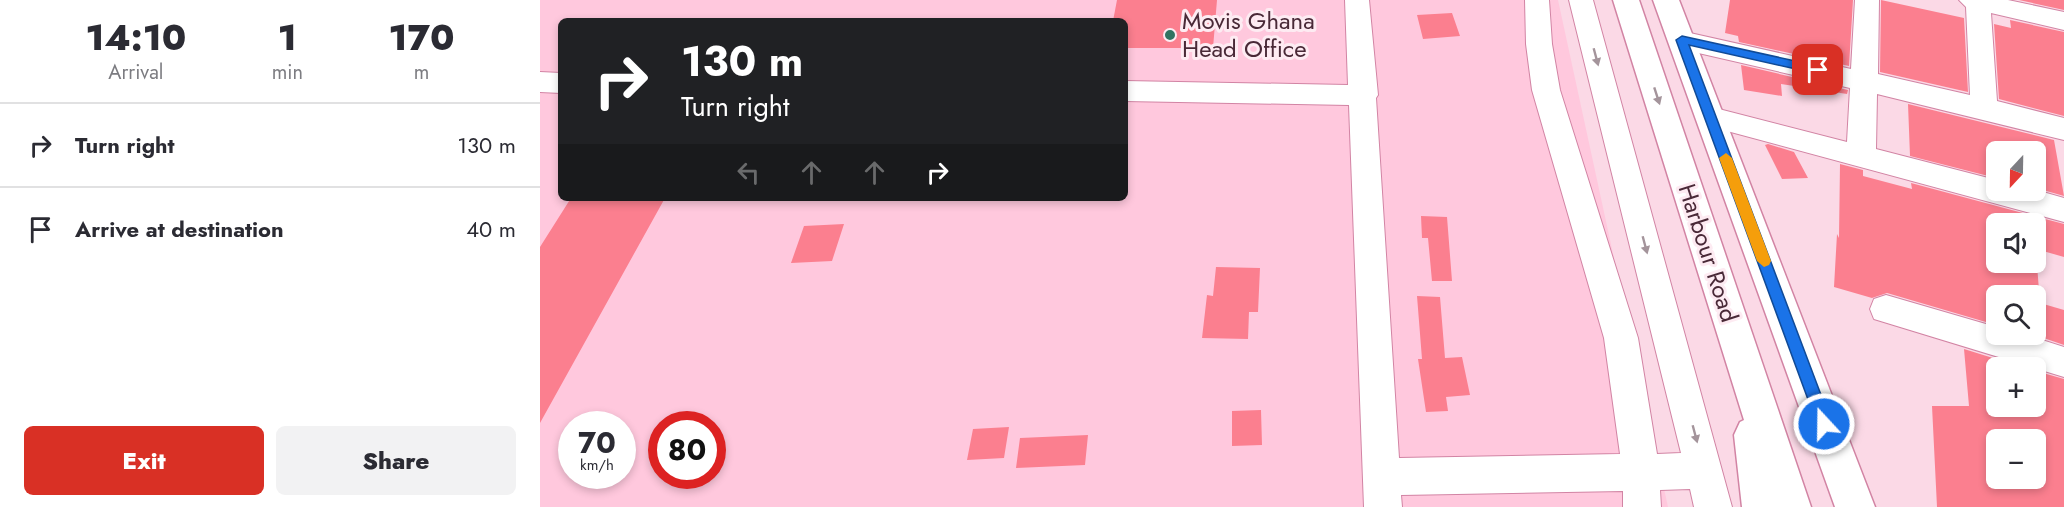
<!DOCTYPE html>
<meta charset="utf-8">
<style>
:root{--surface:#fff;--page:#f2f2f3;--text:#2b2b33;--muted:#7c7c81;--line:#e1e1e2;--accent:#d93025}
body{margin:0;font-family:Jost,sans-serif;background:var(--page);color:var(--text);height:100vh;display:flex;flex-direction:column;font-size:22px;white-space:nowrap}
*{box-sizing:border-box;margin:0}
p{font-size:20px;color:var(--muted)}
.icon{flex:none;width:33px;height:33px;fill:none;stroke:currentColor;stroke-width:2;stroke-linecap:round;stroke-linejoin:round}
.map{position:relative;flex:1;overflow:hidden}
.side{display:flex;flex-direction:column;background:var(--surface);width:540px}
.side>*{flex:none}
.banner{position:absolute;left:18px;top:18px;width:570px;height:183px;border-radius:9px;box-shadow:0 3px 9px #0003;background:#202124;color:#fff;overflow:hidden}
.needle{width:39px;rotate:202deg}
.tools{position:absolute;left:1446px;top:141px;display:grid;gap:12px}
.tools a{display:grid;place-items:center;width:60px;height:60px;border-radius:9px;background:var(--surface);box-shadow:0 3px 9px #0003;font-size:30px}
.speed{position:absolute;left:18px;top:411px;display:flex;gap:12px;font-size:30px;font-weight:700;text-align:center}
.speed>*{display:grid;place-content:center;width:78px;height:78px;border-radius:50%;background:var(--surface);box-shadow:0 3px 9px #0003;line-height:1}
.speed small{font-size:15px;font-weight:400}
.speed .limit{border:9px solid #d22;background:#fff;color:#111}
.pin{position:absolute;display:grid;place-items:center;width:51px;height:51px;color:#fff;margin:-26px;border-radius:12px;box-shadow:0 3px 9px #0006}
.me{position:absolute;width:66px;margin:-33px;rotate:339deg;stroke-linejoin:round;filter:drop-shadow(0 0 4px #0008)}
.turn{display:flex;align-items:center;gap:21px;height:126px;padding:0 24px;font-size:27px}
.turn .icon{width:78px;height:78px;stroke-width:2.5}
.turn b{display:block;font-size:42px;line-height:51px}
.lanes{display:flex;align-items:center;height:57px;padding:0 24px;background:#0003;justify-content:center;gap:30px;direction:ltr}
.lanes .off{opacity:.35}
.eta{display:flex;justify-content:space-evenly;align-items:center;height:102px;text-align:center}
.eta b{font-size:36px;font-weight:800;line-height:42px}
.button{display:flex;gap:12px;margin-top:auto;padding:12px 24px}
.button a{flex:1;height:69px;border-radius:9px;background:var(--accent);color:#fff;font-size:24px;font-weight:800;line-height:69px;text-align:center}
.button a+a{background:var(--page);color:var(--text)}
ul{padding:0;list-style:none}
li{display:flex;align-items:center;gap:18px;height:84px;padding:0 24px;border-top:2px solid var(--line)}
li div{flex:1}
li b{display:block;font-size:22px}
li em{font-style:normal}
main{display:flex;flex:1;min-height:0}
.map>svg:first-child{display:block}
.built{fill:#ffc8dd;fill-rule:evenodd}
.building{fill:#fb7f8f;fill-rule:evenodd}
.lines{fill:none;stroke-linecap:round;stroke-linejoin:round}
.minor-casing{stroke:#d284a4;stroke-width:2}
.highway-casing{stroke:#d284a4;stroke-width:3}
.minor{fill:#fff;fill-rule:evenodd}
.highway{fill:#fff;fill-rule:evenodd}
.oneway{fill:#a4949b}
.route{fill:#1a73e8;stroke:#114b97;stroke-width:1.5}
.slow{fill:#f59e0b}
.poi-dot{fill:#327361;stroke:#fdebf2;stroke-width:2}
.labels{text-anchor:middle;stroke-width:6;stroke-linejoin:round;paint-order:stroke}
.poi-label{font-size:24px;fill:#492937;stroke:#fdebf2;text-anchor:start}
.street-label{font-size:24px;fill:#492937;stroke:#fdebf2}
</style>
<main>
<section class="side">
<div class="eta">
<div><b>14:10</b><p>Arrival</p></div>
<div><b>1</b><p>min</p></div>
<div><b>170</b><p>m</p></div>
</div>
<ul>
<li><svg class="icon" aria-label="right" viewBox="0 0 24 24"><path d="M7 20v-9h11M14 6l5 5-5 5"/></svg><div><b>Turn right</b></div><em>130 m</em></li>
<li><svg class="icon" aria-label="arrive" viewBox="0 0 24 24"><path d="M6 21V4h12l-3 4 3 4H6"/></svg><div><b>Arrive at destination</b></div><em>40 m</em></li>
</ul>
<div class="button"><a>Exit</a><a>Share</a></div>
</section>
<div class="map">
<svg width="1524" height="507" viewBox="0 0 1524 507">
<rect width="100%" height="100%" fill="#fbd9e6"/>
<path class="built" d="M0 0H1018L1128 507H0ZM21 21H585V198H21ZM32 424H82V476H32ZM122 424H172V476H122Z"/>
<path class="building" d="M577 0H677L673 48H585V21H573Z
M1190 0H1313L1309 66 1199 42 1198 36 1185 33Z
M1341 0 1424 18 1428 92 1340 72Z
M1479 0H1524V10Z
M912 13 920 36 883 39 877 15Z
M1470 20 1524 32V116L1459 99 1454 24 1471 28Z
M1201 65 1308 90 1307 94 1241 84 1242 96 1204 90Z
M1368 104 1514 140 1524 196 1496 188V152H1456V178L1370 156Z
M1228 144 1254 152 1268 178 1242 179 1225 145Z
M1300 164 1323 170V176L1372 189 1371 183 1524 224V257L1496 249V224H1456V262H1496V252L1500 303 1524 310V345L1492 334H1496V296H1456V325L1347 293 1332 298 1294 287 1297 234 1299 238Z
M31 198H125L0 423V247Z
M881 216 907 217 912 281H892L888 238H882Z
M304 224 292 261 251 263 264 226Z
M676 267 720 268 718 312H709L708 339 662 338 667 295 673 296Z
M877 296 900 297 905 358 922 357 930 395 906 397 908 411 886 412 878 359H882Z
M1424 349 1485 368H1456V406H1496V371L1524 379V507H1397L1392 406H1429ZM1456 440H1496V478H1456Z
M721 410 722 445 692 446V411Z
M469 427 464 458 427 460 433 429Z
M548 435 545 465 476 468 480 438Z"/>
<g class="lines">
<g class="minor-casing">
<path id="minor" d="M805 0H829L838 95 836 98 859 458 1080 454 1064 338 992 90 986 44 985 0H1009L1012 44 1020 90 1098 338 1117 454 1141 453 1029 0H1053L1192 507H1154L1150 489 1120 490 1121 507H1083V491L861 495 862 507H824L809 105 585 101V81L808 85Z
M1315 0H1339L1338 74 1430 95 1426 7 1419 0H1468L1524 12V30L1451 13 1457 101 1524 118V140L1337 94 1336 149 1456 180V190H1496L1524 198V222L1161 124 1157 117 1161 110 1171 107 1307 142 1310 88 1141 49 1132 46 1128 40 1132 34 1141 31 1311 69Z
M0 72 21 73V93L0 92Z
M1346 295 1456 327V334H1483L1524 347V377L1334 319 1330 309 1334 299Z"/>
</g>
<g class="highway-casing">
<path id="highway" d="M1073 0H1099L1271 507H1202L1194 435 1200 422 1204 420Z
M1113 0H1139L1335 507H1295Z"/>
</g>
<use href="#minor" class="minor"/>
<use href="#highway" class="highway"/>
</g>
<defs><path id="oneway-solid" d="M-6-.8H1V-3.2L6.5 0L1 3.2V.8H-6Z" transform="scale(1.5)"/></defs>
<g class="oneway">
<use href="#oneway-solid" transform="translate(1056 57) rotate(75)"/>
<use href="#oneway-solid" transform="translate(1117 96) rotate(72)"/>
<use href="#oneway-solid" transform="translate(1105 245) rotate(75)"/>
<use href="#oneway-solid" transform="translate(1155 434) rotate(75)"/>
</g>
<path class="route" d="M1142 36 1278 66 1284 70 1278 74 1149 45 1292 424 1290 429 1284 431 1279 429 1277 424 1136 40Z"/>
<path class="slow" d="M1186 153 1192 158 1231 261 1229 265 1224 267 1217 261 1179 158Z"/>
<circle class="poi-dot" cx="630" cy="35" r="6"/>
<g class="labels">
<g class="poi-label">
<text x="642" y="29">Movis Ghana<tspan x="642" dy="28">Head Office</tspan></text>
</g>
<g class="street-label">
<text transform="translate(1168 253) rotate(72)" y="8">Harbour Road</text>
</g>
</g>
</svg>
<div class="tools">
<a><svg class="needle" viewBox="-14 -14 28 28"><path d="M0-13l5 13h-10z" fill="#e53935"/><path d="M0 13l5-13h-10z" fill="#7c7c81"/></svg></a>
<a><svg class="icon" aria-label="sound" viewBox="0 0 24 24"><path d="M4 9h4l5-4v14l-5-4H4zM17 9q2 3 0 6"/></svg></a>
<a><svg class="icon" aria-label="search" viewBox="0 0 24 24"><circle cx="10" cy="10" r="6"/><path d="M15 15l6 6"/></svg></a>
<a>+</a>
<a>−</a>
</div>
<div class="speed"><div>70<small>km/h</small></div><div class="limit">80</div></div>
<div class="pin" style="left:1278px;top:70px;background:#d93025"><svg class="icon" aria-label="arrive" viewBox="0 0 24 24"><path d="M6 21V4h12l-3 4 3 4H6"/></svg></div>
<svg class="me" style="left:1284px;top:424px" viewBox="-20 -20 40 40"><circle r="17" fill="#1a73e8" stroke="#fff" stroke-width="3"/><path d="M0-11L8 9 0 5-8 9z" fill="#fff"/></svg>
<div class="banner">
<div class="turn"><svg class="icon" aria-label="right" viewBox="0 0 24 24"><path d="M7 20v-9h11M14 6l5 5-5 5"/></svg><div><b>130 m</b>Turn right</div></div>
<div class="lanes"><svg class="icon off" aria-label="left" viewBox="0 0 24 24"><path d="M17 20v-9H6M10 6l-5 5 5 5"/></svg><svg class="icon off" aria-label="ahead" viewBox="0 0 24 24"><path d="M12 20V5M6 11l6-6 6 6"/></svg><svg class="icon off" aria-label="ahead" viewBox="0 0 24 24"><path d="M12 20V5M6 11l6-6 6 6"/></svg><svg class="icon" aria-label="right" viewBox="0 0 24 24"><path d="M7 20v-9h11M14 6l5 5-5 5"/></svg></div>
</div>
</div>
</main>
